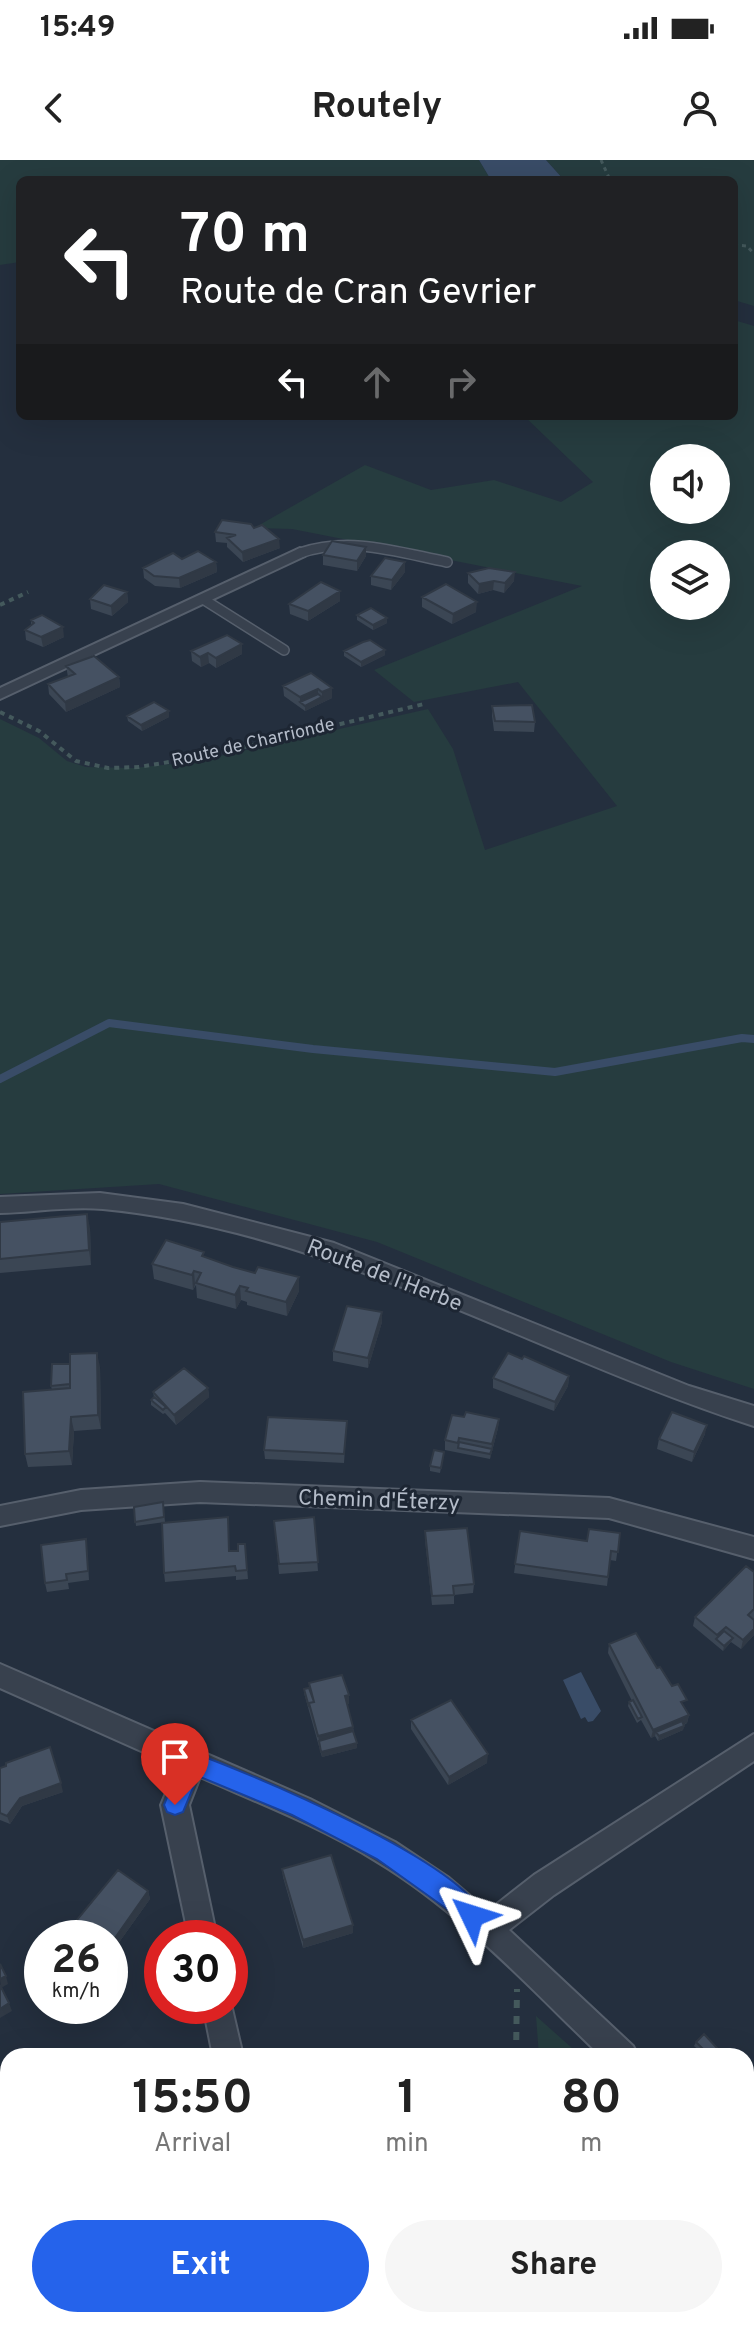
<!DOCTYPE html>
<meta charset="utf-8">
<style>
:root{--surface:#fff;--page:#f6f6f6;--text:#222;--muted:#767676;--accent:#2563eb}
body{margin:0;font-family:Overpass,sans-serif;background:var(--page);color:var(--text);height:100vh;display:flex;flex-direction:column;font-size:30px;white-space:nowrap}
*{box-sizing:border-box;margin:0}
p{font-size:26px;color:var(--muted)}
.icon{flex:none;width:44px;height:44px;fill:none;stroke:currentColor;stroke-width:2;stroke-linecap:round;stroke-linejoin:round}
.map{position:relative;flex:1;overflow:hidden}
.drawer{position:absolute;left:0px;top:1888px;width:754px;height:280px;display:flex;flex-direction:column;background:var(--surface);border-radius:24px 24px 0 0;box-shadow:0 8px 32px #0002}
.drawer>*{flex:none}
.guide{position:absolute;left:16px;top:16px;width:722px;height:244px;border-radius:12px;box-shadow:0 8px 32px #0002;background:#202124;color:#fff;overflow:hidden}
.tools{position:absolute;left:650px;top:284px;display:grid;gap:16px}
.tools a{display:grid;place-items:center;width:80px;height:80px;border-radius:50%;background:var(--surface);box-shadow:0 8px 32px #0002;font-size:40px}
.speed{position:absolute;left:24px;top:1760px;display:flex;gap:16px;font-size:40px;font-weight:700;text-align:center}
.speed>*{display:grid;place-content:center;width:104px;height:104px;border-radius:50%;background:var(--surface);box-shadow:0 8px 32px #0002;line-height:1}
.speed small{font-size:20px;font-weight:400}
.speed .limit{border:12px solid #d22;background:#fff;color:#111}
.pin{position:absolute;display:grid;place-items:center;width:68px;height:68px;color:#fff;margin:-82px -34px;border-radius:50% 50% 50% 0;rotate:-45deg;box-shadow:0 0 8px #0007}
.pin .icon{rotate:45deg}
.me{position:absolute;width:88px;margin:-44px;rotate:311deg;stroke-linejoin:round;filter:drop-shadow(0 0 6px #0008)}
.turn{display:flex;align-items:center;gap:28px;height:168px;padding:0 32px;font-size:36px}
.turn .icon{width:104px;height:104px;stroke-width:2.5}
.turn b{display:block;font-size:56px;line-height:68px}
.lanes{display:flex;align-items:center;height:76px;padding:0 32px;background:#0003;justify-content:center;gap:40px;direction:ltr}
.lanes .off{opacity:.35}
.eta{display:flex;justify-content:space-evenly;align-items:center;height:136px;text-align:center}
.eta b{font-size:48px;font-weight:700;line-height:56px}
.primary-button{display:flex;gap:16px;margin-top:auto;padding:16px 32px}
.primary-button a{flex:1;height:92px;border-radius:48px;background:var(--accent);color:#fff;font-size:32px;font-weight:700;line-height:92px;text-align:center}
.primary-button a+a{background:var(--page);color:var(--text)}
.status{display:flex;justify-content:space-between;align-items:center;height:56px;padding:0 40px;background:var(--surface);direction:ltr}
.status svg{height:22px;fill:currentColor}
header{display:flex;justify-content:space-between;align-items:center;height:104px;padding:0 32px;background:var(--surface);font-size:36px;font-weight:700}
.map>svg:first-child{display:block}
.green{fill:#263c3f;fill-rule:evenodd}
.water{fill:#394c67}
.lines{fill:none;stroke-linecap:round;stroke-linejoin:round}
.stream{stroke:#394c67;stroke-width:8}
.lane-far1-casing{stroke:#565f6c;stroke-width:12}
.lane-casing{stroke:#565f6c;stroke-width:18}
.street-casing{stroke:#565f6c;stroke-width:4}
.path-far2{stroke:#44595c;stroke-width:3;stroke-dasharray:4 4;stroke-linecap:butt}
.path-far1{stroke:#44595c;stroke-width:4;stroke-dasharray:5 5;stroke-linecap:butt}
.path{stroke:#44595c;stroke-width:6;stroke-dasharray:8 8;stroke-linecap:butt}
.lane-far1{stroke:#38414e;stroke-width:9}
.lane{stroke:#38414e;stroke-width:14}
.street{fill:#38414e;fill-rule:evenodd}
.wall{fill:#3b4654}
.shaded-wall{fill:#303945}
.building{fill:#455162;stroke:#303945;stroke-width:2}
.route{fill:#2563eb;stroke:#184099;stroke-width:2}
.labels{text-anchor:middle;stroke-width:6;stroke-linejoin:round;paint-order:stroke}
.far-street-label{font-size:18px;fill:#b4bcc9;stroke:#1d2633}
.street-label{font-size:22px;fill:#b4bcc9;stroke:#1d2633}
</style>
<div class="status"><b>15:49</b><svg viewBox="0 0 49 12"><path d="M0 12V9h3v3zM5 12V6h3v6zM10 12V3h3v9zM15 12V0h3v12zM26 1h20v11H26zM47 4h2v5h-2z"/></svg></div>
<header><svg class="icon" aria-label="back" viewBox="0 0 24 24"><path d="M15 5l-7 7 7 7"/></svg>Routely<svg class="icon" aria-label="person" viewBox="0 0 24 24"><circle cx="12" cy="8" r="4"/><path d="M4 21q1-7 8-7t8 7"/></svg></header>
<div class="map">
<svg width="754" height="2168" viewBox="0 0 754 2168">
<rect width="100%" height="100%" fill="#242f3e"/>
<path class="green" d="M0 0H479L491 20H20V102L0 105Z
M546 0H754V146L734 140V20H564Z
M734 160 754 166V1229L671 1202 377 1082 159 1024 0 1034V559L39 578 67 601 86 607 133 608 193 602 428 549 453 589 485 690 617 646 518 522 414 542 374 510 582 426 292 369 254 368 365 305 431 330 494 320 561 342 593 322 524 256H734ZM664 298H716V350H664ZM664 394H716V446H664Z
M536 1856 581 1896H539Z
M746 2043 754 2050V2168H609L604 2160H746Z"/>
<path class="water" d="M479 0H546L564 20H491Z
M581 1512 601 1551 593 1561 588 1562 585 1557 581 1559 563 1520Z"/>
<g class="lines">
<path class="stream" d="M0 919 109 863 313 889 555 912 742 878 754 879"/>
<g class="lane-far1-casing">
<path id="lane-far1" d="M300 393C350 376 397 392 447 402
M203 439 284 490"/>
</g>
<g class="lane-casing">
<path id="lane" d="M285 2160 287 2168"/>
</g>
<g class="street-casing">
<path id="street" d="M300 388 305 390V396L0 539V528Z
M100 1033 183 1044 334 1083 689 1226 754 1246V1266C537 1196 333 1071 103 1049 70 1046 34 1052 0 1053V1037Z
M200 1322 609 1338 754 1377V1399L609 1358 200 1342 81 1350 0 1366V1346L81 1330Z
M0 1504 310 1639 395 1682 449 1718 488 1751 534 1715 754 1574V1601L554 1735 509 1770 633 1886 638 1896H601C530 1828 461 1752 376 1701 321 1667 259 1643 200 1617L189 1645 217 1778H189L161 1645 177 1607 0 1528Z
M230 1840 243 1896H213L203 1846H230Z
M746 1996 754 1999V2033L746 2030Z
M8 2154V2160H52L49 2168H0L1 2157Z"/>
</g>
<path class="path-far2" d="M601 0 610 20
M734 85 747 86 754 94"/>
<path class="path-far1" d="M0 445 28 432
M0 552 39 571 76 601 108 608 139 607 211 595 424 544"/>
<path class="path" d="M516 1896 517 1829
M554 2160 559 2168"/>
<use href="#lane-far1" class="lane-far1"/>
<use href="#lane" class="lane"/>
<use href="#street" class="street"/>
</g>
<path class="wall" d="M254 368 280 388 243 402 227 387V383L216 382 215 372Z
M366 387V396L357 411 323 405V395Z
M182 399 216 402 217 412 180 428 155 426 144 418 143 408Z
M405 412 391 430 371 425V416Z
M468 413 514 421 504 433 493 430 478 434 468 423Z
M340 431V441L308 461 290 454 289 444Z
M127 432 128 442 112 456 91 449 90 439Z
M422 437 476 452 452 464 422 447Z
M357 455 387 463 373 470 357 460Z
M31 460 64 477 43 487 26 480 25 470 31 465Z
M242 484V494L216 508 209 503 201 507 192 501 191 491Z
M344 491 385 495 361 507 344 496Z
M66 506 119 517 120 527 66 552 49 534 48 524 68 517Z
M311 513 332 538 305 551 284 536 283 526Z
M492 546 535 562 534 572 494 571 492 556Z
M169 551V557L142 571 128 561 127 556Z
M0 1062 90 1068 91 1105 0 1113Z
M204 1097 299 1131 287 1156 247 1145V1142L241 1140 236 1149 197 1138 196 1125 193 1130 154 1119 152 1104Z
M382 1152V1162L368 1208 333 1201V1191Z
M100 1207 101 1269 74 1271 72 1305 28 1307 25 1294 52 1230 51 1226Z
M569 1216 568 1226 554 1251 493 1228V1218Z
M208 1228 209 1237 176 1265 165 1253 163 1254 151 1245V1240L154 1237 153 1232Z
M464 1257 499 1259 498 1268 490 1299 445 1290V1280Z
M347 1261 344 1303 265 1299 264 1290Z
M705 1274 692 1302 657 1289 659 1279Z
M444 1292 440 1313 430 1311V1306Z
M163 1342 165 1362 136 1366 134 1347Z
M314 1357 318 1411 279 1414 274 1361Z
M425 1371 474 1424 473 1433 454 1435V1444L432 1445 425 1380Z
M520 1371 587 1381 620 1373 616 1401 610 1400 607 1426 514 1413Z
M245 1384 248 1419 236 1420V1416L165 1422 164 1413 230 1391H238Z
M87 1388 89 1420 68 1423 69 1429 47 1432 45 1423Z
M754 1412V1475L741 1489 731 1482 723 1491 693 1466 695 1457Z
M609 1484 657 1508 689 1555 687 1563 684 1565 683 1570 658 1581 655 1576 651 1578 641 1560 637 1563 628 1546 629 1542 632 1541 608 1493Z
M309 1523 349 1544H347L353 1567 357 1588 322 1597 304 1533V1529L309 1528Z
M411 1560 487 1603 448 1625 411 1569Z
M0 1608 63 1632 22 1646 10 1664 0 1660Z
M282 1709 353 1765V1773L303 1788 283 1717Z
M148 1731 150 1739 110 1795V1778H76L73 1775 71 1767Z
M696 1882 717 1888 712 1896H705L694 1886Z"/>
<path class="shaded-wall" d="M279 379 280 388 243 402 242 392Z
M366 387V396L357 411V401Z
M216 402 217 412 180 428 179 418Z
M405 402V412L391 430 392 420Z
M515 412 514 421 504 433 505 423Z
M494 421 493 430 478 434 479 424Z
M340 431V441L308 461V451Z
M127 432 128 442 112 456 111 446Z
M477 442 476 452 452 464 453 454Z
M387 458V463L373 470V465Z
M63 467 64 477 43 487 41 477Z
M242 484V494L216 508V498Z
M385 490V495L361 507V502Z
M208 493 209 503 201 507 200 497Z
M119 517 120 527 66 552 65 542Z
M332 528V538L305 551V546L322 537V532Z
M318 529V539L300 542V548V537Z
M169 551V557L142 571 141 565Z
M87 1054 90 1068 91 1105 89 1090Z
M194 1111 195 1125 193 1130 192 1115Z
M299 1117V1131L287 1156 286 1142Z
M240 1126 241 1140 236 1149 235 1135Z
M382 1152V1162L368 1208V1198Z
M97 1193 100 1207 101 1269 98 1255Z
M569 1216 568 1226 554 1251 555 1242Z
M208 1228 209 1237 176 1265 174 1255Z
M71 1257 74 1271 72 1305 69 1291Z
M499 1259 498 1268 490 1299 492 1284Z
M707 1265 705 1274 692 1302 694 1292Z
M754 1469V1475L741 1489 743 1480Z
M733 1478 731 1482 723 1491 724 1486Z
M349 1535V1544L345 1545V1536Z
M689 1555 687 1563 658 1575 656 1572 655 1576 651 1578 653 1570Z
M684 1566 683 1570 658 1581 659 1576Z
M353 1567V1576L320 1585 318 1576Z
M357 1583V1588L322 1597 321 1592Z
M488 1594 487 1603 448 1625 449 1617Z
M61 1623 63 1632 22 1646 10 1664 7 1656 20 1638Z
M148 1731 150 1739 110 1795V1785Z
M353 1765V1773L303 1788V1780Z
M6 1816 8 1824 1 1828 0 1819Z
M9 1843 12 1851 0 1858V1849Z
M8 2067V2071L0 2074V2070Z"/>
<path class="building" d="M222 360 251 364 254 368 262 365 279 379 242 392 227 378 236 375 215 372Z
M332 381 366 387 357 401 323 395Z
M198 391 216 402 179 418 154 416 143 408 173 393 182 399Z
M385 398 405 402 392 420 371 416Z
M489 408 515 412 505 423 494 421 479 424 468 413Z
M321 422 340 431 308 451 289 444Z
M446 424 477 442 453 454 422 437Z
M104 425 127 432 111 446 90 439Z
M371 448 387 458 373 465 357 455Z
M42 455 63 467 41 477 25 470 34 463 31 460Z
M227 475 242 484 216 498 208 493 200 497 191 491Z
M370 480 385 490 361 502 344 491 363 482Z
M94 496 119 517 65 542 48 524 75 514 66 506Z
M311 513 332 528 322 532 318 529 300 537 283 526Z
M318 534 322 537 305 546 300 542Z
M154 542 169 551 141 565 127 556Z
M532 545 535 562 495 561 492 546Z
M87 1054 89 1090 0 1099V1062Z
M166 1080 204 1092 202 1096 233 1107 255 1113 258 1107 299 1117 286 1142 246 1131 248 1128 240 1126 235 1135 196 1123 201 1113 194 1111 192 1115 152 1104Z
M347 1146 382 1152 368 1198 333 1191Z
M97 1193 98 1255 71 1257 69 1291 25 1294 23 1232 70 1228V1194Z
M508 1193 522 1199 524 1196 569 1216 555 1242 493 1218Z
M52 1204H70V1224L51 1226Z
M184 1208 208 1228 174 1255 153 1232Z
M154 1237 166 1247 163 1250 151 1240Z
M466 1252 499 1259 492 1284 459 1278 458 1283 445 1280 452 1255 464 1257Z
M672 1252 707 1265 694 1292 659 1279Z
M268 1257 347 1261 344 1294 264 1290Z
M459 1282 492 1289 490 1294 458 1288Z
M434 1290 444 1292 441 1308 430 1306Z
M163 1342 164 1357 135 1362 134 1347Z
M228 1357 229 1391H238V1384H245L247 1410 236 1411 235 1406 164 1413 162 1363Z
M314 1357 318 1402 279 1404 274 1361Z
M467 1368 474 1424 453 1426 454 1435 432 1436 425 1371Z
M589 1369 620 1373 618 1392 611 1391 608 1417 515 1404 520 1371 587 1381Z
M86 1379 88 1411 66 1414 67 1420 45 1423 41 1385Z
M746 1406 754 1412V1449L748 1455 754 1460V1469L743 1480 726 1467 717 1475 695 1457Z
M724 1471 733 1478 724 1486 716 1479Z
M636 1473 657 1508 660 1507 672 1526 678 1524 687 1540 681 1542 689 1555 653 1570 609 1484Z
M342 1515 349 1535 345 1536 353 1567 318 1576 309 1543 314 1542 309 1523Z
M309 1528 314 1542 309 1543V1547L304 1529Z
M451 1540 488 1594 449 1617 411 1560Z
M633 1540 642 1557 638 1559 629 1542Z
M682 1561 684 1566 659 1576 656 1572Z
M353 1571 357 1583 321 1592 319 1581Z
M50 1587 61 1623 20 1638 7 1656 0 1653V1608L6 1606V1603Z
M331 1695 353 1765 303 1780 282 1709Z
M118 1710 148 1731 110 1785V1778H85L71 1767Z
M0 1804 6 1816 0 1819Z
M0 1825 9 1843 0 1849Z
M704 1874 717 1888 710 1896 696 1882Z
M214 1891 215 1896H198Z
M8 1997V2053L7 2054 5 2045 0 2047V1999Z
M6 2049 8 2057V2067L0 2070V2051Z
M106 2160H135L137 2168H81Z"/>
<path class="route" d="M192 1592C252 1615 460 1700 484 1756L480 1764 472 1767 377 1699 292 1655 198 1616 183 1652 175 1655 167 1652 164 1645 184 1595Z"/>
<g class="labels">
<g class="far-street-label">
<text transform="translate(253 582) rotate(-13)" y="6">Route de Charrionde</text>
</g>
<g class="street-label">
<text transform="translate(385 1114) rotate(21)" y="8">Route de l'Herbe</text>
<text transform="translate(379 1339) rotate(2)" y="8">Chemin d'Éterzy</text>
</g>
</g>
</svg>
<div class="tools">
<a><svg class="icon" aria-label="sound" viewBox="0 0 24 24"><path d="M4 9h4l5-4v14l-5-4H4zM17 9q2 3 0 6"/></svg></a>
<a><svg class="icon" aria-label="layers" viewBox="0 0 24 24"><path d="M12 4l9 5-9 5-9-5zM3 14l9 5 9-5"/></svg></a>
</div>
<div class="speed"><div>26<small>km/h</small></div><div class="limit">30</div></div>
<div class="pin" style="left:175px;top:1645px;background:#d93025"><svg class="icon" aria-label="arrive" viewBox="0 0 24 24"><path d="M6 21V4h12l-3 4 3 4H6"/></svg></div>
<svg class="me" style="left:472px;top:1756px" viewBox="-20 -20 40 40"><path d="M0-17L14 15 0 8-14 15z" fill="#2563eb" stroke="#fff" stroke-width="4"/></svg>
<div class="guide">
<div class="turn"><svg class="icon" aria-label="left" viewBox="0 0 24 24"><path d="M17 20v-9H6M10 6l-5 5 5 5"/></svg><div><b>70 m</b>Route de Cran Gevrier</div></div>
<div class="lanes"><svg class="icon" aria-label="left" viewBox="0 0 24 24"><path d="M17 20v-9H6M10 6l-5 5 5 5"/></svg><svg class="icon off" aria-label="ahead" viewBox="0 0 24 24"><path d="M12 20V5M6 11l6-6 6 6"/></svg><svg class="icon off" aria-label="right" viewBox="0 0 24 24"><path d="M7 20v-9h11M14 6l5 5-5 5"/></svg></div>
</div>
<section class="drawer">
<div class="eta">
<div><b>15:50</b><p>Arrival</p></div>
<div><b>1</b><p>min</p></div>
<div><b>80</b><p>m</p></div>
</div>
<div class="primary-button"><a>Exit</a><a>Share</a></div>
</section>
</div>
